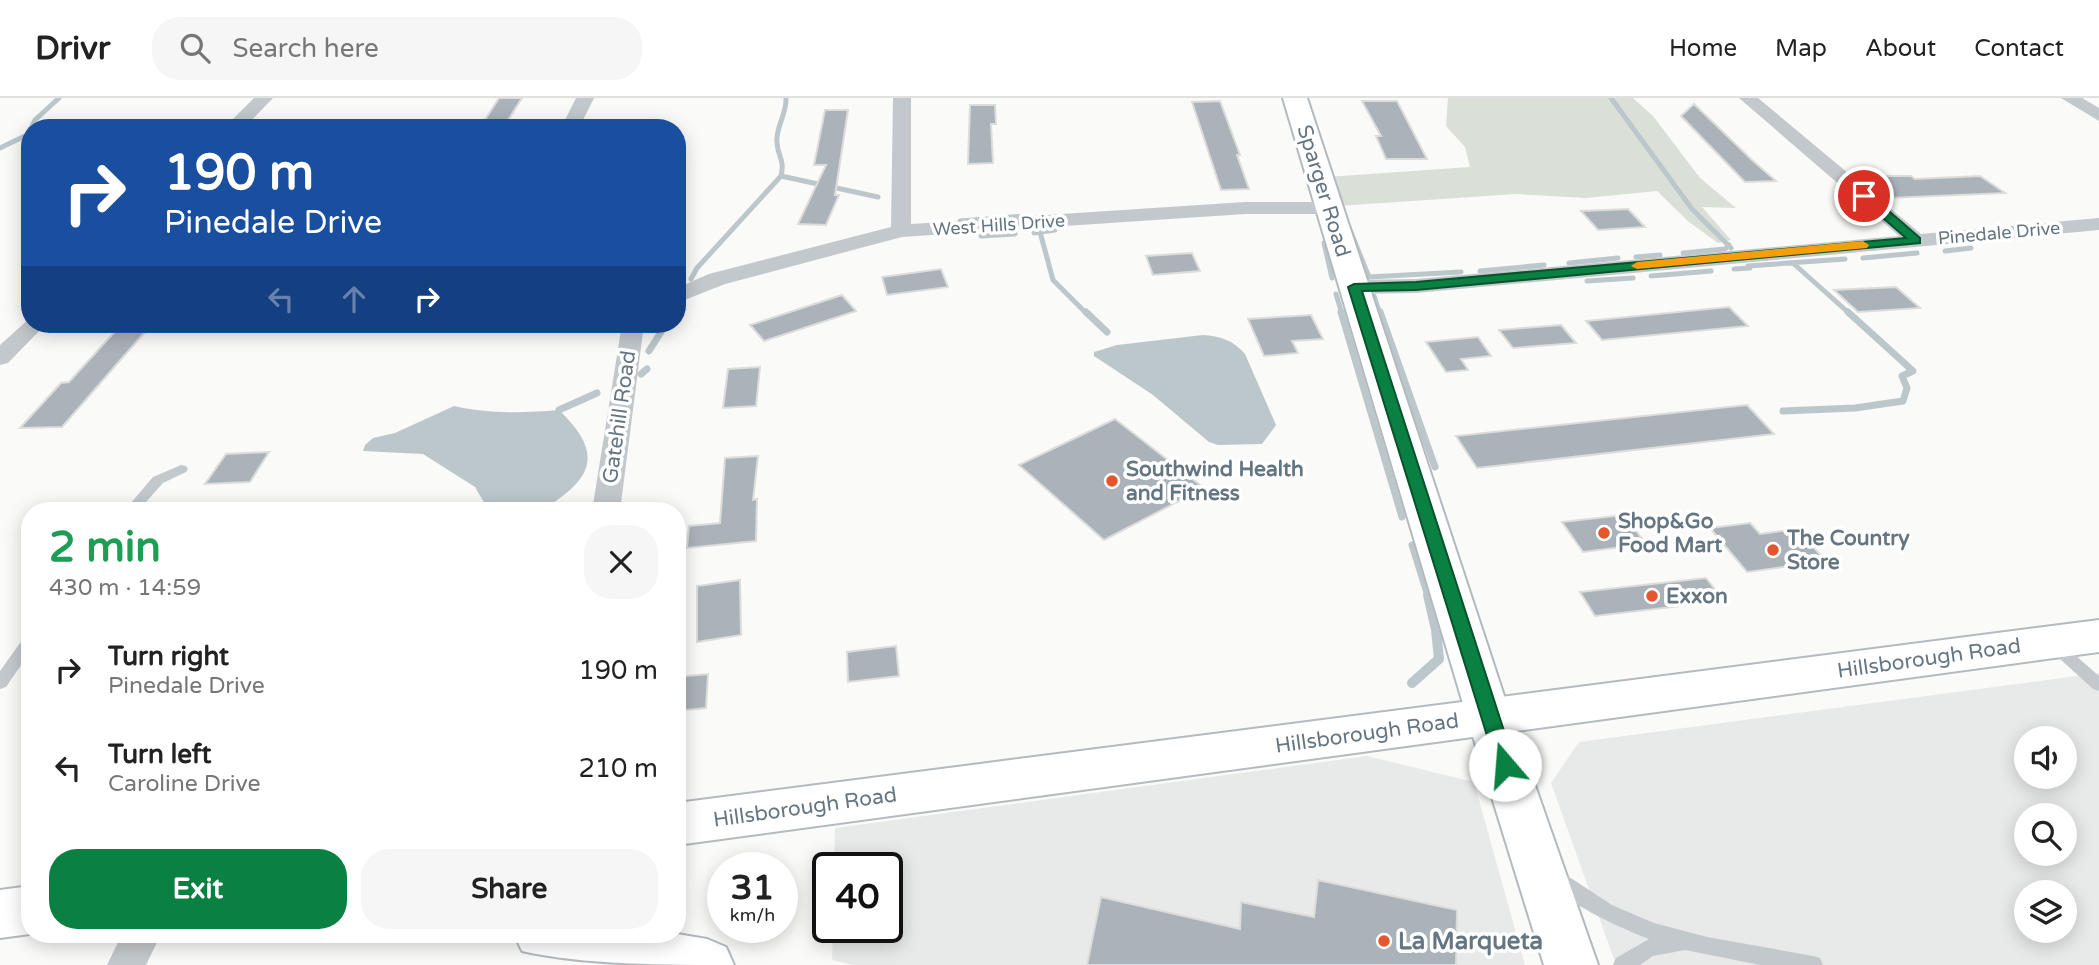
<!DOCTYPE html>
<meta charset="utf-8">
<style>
:root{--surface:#fff;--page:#f6f6f6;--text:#222;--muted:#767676;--line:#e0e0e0;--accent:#0b8043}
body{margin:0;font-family:"Varela Round",sans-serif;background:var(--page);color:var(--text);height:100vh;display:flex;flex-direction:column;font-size:26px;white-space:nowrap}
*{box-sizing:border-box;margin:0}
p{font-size:23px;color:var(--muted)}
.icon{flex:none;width:38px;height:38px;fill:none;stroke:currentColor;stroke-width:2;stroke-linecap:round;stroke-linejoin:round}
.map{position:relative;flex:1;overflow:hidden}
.drawer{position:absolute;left:21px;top:404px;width:665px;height:441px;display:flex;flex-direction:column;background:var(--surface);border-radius:28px;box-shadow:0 4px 18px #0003}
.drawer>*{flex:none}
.guide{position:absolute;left:21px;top:21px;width:665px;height:214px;border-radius:28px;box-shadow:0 4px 18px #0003;background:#1a4fa0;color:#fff;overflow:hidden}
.fabs{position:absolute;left:2014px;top:628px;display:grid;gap:14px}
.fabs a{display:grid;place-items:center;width:63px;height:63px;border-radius:50%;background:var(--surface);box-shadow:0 4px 18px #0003;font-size:35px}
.speed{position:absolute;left:707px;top:754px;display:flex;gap:14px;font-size:35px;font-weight:700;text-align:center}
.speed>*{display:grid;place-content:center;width:91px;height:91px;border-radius:50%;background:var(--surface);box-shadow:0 4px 18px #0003;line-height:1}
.speed small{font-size:18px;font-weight:400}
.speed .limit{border:4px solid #111;border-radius:10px;background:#fff;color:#111}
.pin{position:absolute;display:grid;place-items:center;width:60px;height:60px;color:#fff;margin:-30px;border:4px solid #fff;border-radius:50%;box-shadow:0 2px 7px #0007}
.me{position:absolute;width:77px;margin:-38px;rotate:342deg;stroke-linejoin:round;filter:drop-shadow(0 0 5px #0008)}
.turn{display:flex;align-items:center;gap:24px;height:147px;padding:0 28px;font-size:32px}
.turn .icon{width:91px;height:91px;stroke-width:2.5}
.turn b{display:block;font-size:49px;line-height:60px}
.lanes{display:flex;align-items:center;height:66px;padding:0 28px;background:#0003;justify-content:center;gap:35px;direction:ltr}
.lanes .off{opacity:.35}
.round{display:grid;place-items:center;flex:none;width:74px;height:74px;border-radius:28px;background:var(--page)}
.head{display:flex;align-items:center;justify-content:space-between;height:119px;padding:0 28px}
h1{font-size:42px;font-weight:700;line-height:52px;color:#1e9e55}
.action{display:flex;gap:14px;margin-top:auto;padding:14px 28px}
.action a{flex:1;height:80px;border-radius:28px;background:var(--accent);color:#fff;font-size:28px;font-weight:700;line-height:80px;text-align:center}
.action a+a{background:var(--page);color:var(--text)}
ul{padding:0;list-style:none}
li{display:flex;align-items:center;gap:21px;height:98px;padding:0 28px}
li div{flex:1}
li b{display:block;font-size:26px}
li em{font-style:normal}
header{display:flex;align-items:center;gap:42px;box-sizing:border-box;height:98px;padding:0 35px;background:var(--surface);border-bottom:2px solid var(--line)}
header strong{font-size:33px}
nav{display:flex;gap:38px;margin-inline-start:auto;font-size:24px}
.search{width:490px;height:63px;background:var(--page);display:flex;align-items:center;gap:18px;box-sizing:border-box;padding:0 24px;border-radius:28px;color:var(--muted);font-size:26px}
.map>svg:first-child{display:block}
.built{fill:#e8e9e9;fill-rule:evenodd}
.green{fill:#dadfd7}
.water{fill:#bbc7cb}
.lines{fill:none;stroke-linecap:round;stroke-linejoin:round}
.stream-far2{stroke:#bbc7cb;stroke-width:5}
.stream-far1{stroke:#bbc7cb;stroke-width:7}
.stream{stroke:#bbc7cb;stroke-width:10}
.building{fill:#aab3b9;stroke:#dcdcda;stroke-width:2}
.secondary-casing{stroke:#b3babf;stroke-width:4}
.primary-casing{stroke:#b5babe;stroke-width:4}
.lane{fill:#c3c8cc;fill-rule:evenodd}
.street{fill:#c3c8cc;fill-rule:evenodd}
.secondary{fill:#fff;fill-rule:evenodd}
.primary{fill:#fff;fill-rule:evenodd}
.route{fill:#0b8043;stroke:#07532c;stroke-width:2}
.slow{fill:#f59e0b}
.poi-dot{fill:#e4572e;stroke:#fff;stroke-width:2.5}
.labels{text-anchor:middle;stroke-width:7;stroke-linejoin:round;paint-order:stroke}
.far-street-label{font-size:18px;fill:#657683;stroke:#fff}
.street-label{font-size:21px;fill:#657683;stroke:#fff}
.poi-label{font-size:21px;font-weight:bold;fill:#657683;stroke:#fff;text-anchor:start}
.near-poi-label{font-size:24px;font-weight:bold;fill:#657683;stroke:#fff;text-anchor:start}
</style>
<header>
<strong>Drivr</strong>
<div class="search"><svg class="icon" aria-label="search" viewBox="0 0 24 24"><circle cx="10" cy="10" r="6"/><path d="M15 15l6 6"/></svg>Search here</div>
<nav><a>Home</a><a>Map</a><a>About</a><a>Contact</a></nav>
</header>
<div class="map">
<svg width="2099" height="867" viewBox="0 0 2099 867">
<rect width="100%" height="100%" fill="#fafaf8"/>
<path class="built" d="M2099 575V867H1616L1551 685 1579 644ZM2026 640H2065V679H2026ZM2026 718H2065V756H2026ZM2026 794H2065V833H2026Z
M1367 658 1474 684 1525 867H853L832 862 833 830H887V770H834L835 730Z"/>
<path class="green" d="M1448 0H1633L1653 18 1700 80 1736 110 1702 109 1731 142 1718 145 1689 124 1657 93 1586 100 1516 96 1338 108 1327 79 1470 69 1465 49 1446 28Z"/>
<path class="water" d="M1203 237C1220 238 1233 242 1245 256L1276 327 1262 346 1218 347 1209 344 1153 297 1094 258V254L1117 247Z
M454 308C488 316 525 315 559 312 589 341 602 367 565 396 558 402 547 410 538 413 524 417 503 413 489 413L475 389 423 356 363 353 365 347 373 340 395 335Z"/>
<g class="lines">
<path class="stream-far2" d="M1611 0 1692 111 1731 150
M31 30 35 22 59 0
M0 50 27 37 30 31
M781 78 878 99
M960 123 1026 118
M1348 127 1369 179 1461 174
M1040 134 1053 182 1087 216
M1034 135 1055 132
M981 138 1015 136
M1324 145 1332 180
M1945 153 1971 150
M1683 155 1725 151 1729 147
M1636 159 1660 157
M1863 160 1917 155
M1569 165 1618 160
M1794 166 1850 216
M1748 168 1845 161
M1734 171 1750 170
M1480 173 1544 167
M1651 178 1711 173
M691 181 697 170 781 78C785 61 778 60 777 45 775 30 787 16 786 0
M1587 183 1633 180
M1336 196 1342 216
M1374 198 1380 216
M677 210 679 205"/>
<path class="stream-far1" d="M1086 214 1107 234
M1341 214 1402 419
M1380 214 1435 369
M649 253 666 226
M641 276 647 271
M559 312 597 295
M1783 313 1855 310 1903 303 1907 290 1902 278 1913 273 1848 214
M1412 447 1428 498"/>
<path class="stream" d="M1412 585 1439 561 1436 532 1428 497"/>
</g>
<path class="building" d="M499 0H522L503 30H480Z
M1220 3 1240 57H1237L1249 91 1221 92 1192 4Z
M1362 3H1397L1427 61H1386L1376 38H1381Z
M1694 6 1753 63 1776 83 1745 84 1681 18Z
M970 7H995L996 26H991L993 65 968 66Z
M825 12H848L835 97H839L826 127 798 126 826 67H814Z
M1883 78H1911L1915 81 1980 78 2005 95 1889 100 1888 83Z
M1628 111 1645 129 1598 132 1581 113Z
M1192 155 1200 173 1153 177 1146 158Z
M941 171 948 189 887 197 882 179Z
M1896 189 1920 210 1858 214 1834 192Z
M842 197 856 213 764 243 750 227Z
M1729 209 1748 228 1602 242 1586 223Z
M1311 217 1323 241 1292 243 1298 255 1264 258 1248 221Z
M151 227 62 329 20 330 61 285 69 284 120 228Z
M1561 227 1576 245 1513 250 1499 232Z
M1478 239 1491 258 1461 261 1468 272 1446 274 1426 244Z
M760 269 756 308 723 310 728 271Z
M1747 307 1774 336 1477 370 1456 338Z
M1115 321 1204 390 1104 442 1019 367Z
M269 354 250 384 205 386 226 356Z
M758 358 753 402 757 401 756 443 687 450 689 428 720 425 725 360Z
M1624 417 1646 446 1583 454 1562 424Z
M1750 425 1760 436 1797 431 1826 463 1747 474 1710 430Z
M1706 480 1724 503 1595 518 1580 494Z
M740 482 741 537 697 544V488Z
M896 548 899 578 848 584 847 554Z
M708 576 706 610 677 613V579Z
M1318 782 1457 812 1456 867H1087L1101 799 1240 831 1241 804 1314 819Z"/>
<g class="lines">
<g class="secondary-casing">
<path id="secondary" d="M1283 0H1307L1511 619 1598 867H1544L1467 619Z
M514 836H677L707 841 726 849 734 867C668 867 582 867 522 853Z"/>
</g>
<g class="primary-casing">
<path id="primary" d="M2099 522V554L677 747V705Z
M30 788V836L0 840V792Z"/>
</g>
<path class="lane" d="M181 367 186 368 188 371 186 374 163 385 138 413H124L153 379Z
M30 536V554L6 589 0 591V573L25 538Z
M2053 540 2058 542 2099 578V593L2093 591 2048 550 2045 546 2048 542Z
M1557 771 1612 807 1654 825 1707 839 1813 858 1820 860 1823 867H1760L1685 852 1653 858 1640 867H1613L1616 860 1649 841C1624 831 1559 804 1548 779L1551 773Z"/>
<path class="street" d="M254 0H273L244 30H224Z
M576 0H594L579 30H561Z
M893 0H911V126L1245 104H1329L1336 106 1339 110 1336 114 1329 116H1245L902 139 725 186 677 205V190L709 176 891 129Z
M1739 0H1758L1921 136 2099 120V132L1416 195 1354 196 1346 194 1343 189 1346 184 1354 182 1416 181 1899 138Z
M2061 0H2082L2099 10V23Z
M30 220V226H46L8 265 0 267V247Z
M622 226H644L620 413H592Z
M122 836H161L146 867H107Z"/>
<use href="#secondary" class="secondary"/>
<use href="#primary" class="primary"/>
</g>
<path class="route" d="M1860 95H1868L1920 140V145L1416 192 1362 193 1515 667 1512 673 1505 675 1498 673 1348 189 1354 186 1416 184 1906 140 1860 100Z"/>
<path class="slow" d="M1863 143 1869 147 1867 150 1637 171 1631 168 1637 164Z"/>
<g class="poi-dot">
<circle cx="1112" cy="383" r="7"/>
<circle cx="1604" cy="435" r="7"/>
<circle cx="1773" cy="452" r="7"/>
<circle cx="1652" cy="498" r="7"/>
<circle cx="1384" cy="843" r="7"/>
</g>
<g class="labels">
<g class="far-street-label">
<text transform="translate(999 127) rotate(-4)" y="6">West Hills Drive</text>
<text transform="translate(1999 135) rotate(-5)" y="6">Pinedale Drive</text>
</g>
<g class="street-label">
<text transform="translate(1324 93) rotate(73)" y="7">Sparger Road</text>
<text transform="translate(619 319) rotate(-82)" y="7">Gatehill Road</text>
<text transform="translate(1929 560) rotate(-8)" y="7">Hillsborough Road</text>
<text transform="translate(1367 635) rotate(-8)" y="7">Hillsborough Road</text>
<text transform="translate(805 709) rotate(-8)" y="7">Hillsborough Road</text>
</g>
<g class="poi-label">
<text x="1126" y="378">Southwind Health<tspan x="1126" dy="24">and Fitness</tspan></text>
<text x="1618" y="430">Shop&amp;Go<tspan x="1618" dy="24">Food Mart</tspan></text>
<text x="1787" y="447">The Country<tspan x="1787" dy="24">Store</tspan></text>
<text x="1666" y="505">Exxon</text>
</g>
<g class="near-poi-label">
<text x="1398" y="851">La Marqueta</text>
</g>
</g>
</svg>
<div class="fabs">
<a><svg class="icon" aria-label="sound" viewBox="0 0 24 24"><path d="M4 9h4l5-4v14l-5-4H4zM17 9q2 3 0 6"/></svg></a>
<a><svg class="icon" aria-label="search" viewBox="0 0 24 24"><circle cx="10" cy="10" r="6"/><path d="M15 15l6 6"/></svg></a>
<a><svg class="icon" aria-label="layers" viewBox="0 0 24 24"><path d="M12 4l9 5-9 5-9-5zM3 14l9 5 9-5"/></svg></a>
</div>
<div class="speed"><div>31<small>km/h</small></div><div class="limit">40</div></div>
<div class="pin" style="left:1864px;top:98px;background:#d93025"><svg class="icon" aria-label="arrive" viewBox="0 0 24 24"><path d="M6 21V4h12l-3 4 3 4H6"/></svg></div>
<svg class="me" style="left:1505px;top:667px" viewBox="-20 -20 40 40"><circle r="19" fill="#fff"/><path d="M0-13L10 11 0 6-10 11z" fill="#0b8043"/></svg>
<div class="guide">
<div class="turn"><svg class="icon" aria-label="right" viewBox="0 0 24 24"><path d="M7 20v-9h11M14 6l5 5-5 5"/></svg><div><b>190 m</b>Pinedale Drive</div></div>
<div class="lanes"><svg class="icon off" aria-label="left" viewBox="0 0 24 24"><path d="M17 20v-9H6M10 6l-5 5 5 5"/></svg><svg class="icon off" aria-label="ahead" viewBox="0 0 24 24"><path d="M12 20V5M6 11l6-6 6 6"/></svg><svg class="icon" aria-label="right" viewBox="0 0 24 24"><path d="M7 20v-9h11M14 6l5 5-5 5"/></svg></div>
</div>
<section class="drawer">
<div class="head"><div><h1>2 min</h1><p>430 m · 14:59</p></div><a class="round"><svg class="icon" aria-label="close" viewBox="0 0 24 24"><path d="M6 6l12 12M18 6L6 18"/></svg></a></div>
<ul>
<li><svg class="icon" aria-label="right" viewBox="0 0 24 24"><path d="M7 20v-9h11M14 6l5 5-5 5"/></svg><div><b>Turn right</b><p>Pinedale Drive</p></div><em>190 m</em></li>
<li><svg class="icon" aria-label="left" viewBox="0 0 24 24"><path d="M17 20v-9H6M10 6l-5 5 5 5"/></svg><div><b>Turn left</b><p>Caroline Drive</p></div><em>210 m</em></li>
</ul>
<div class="action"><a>Exit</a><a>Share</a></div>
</section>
</div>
